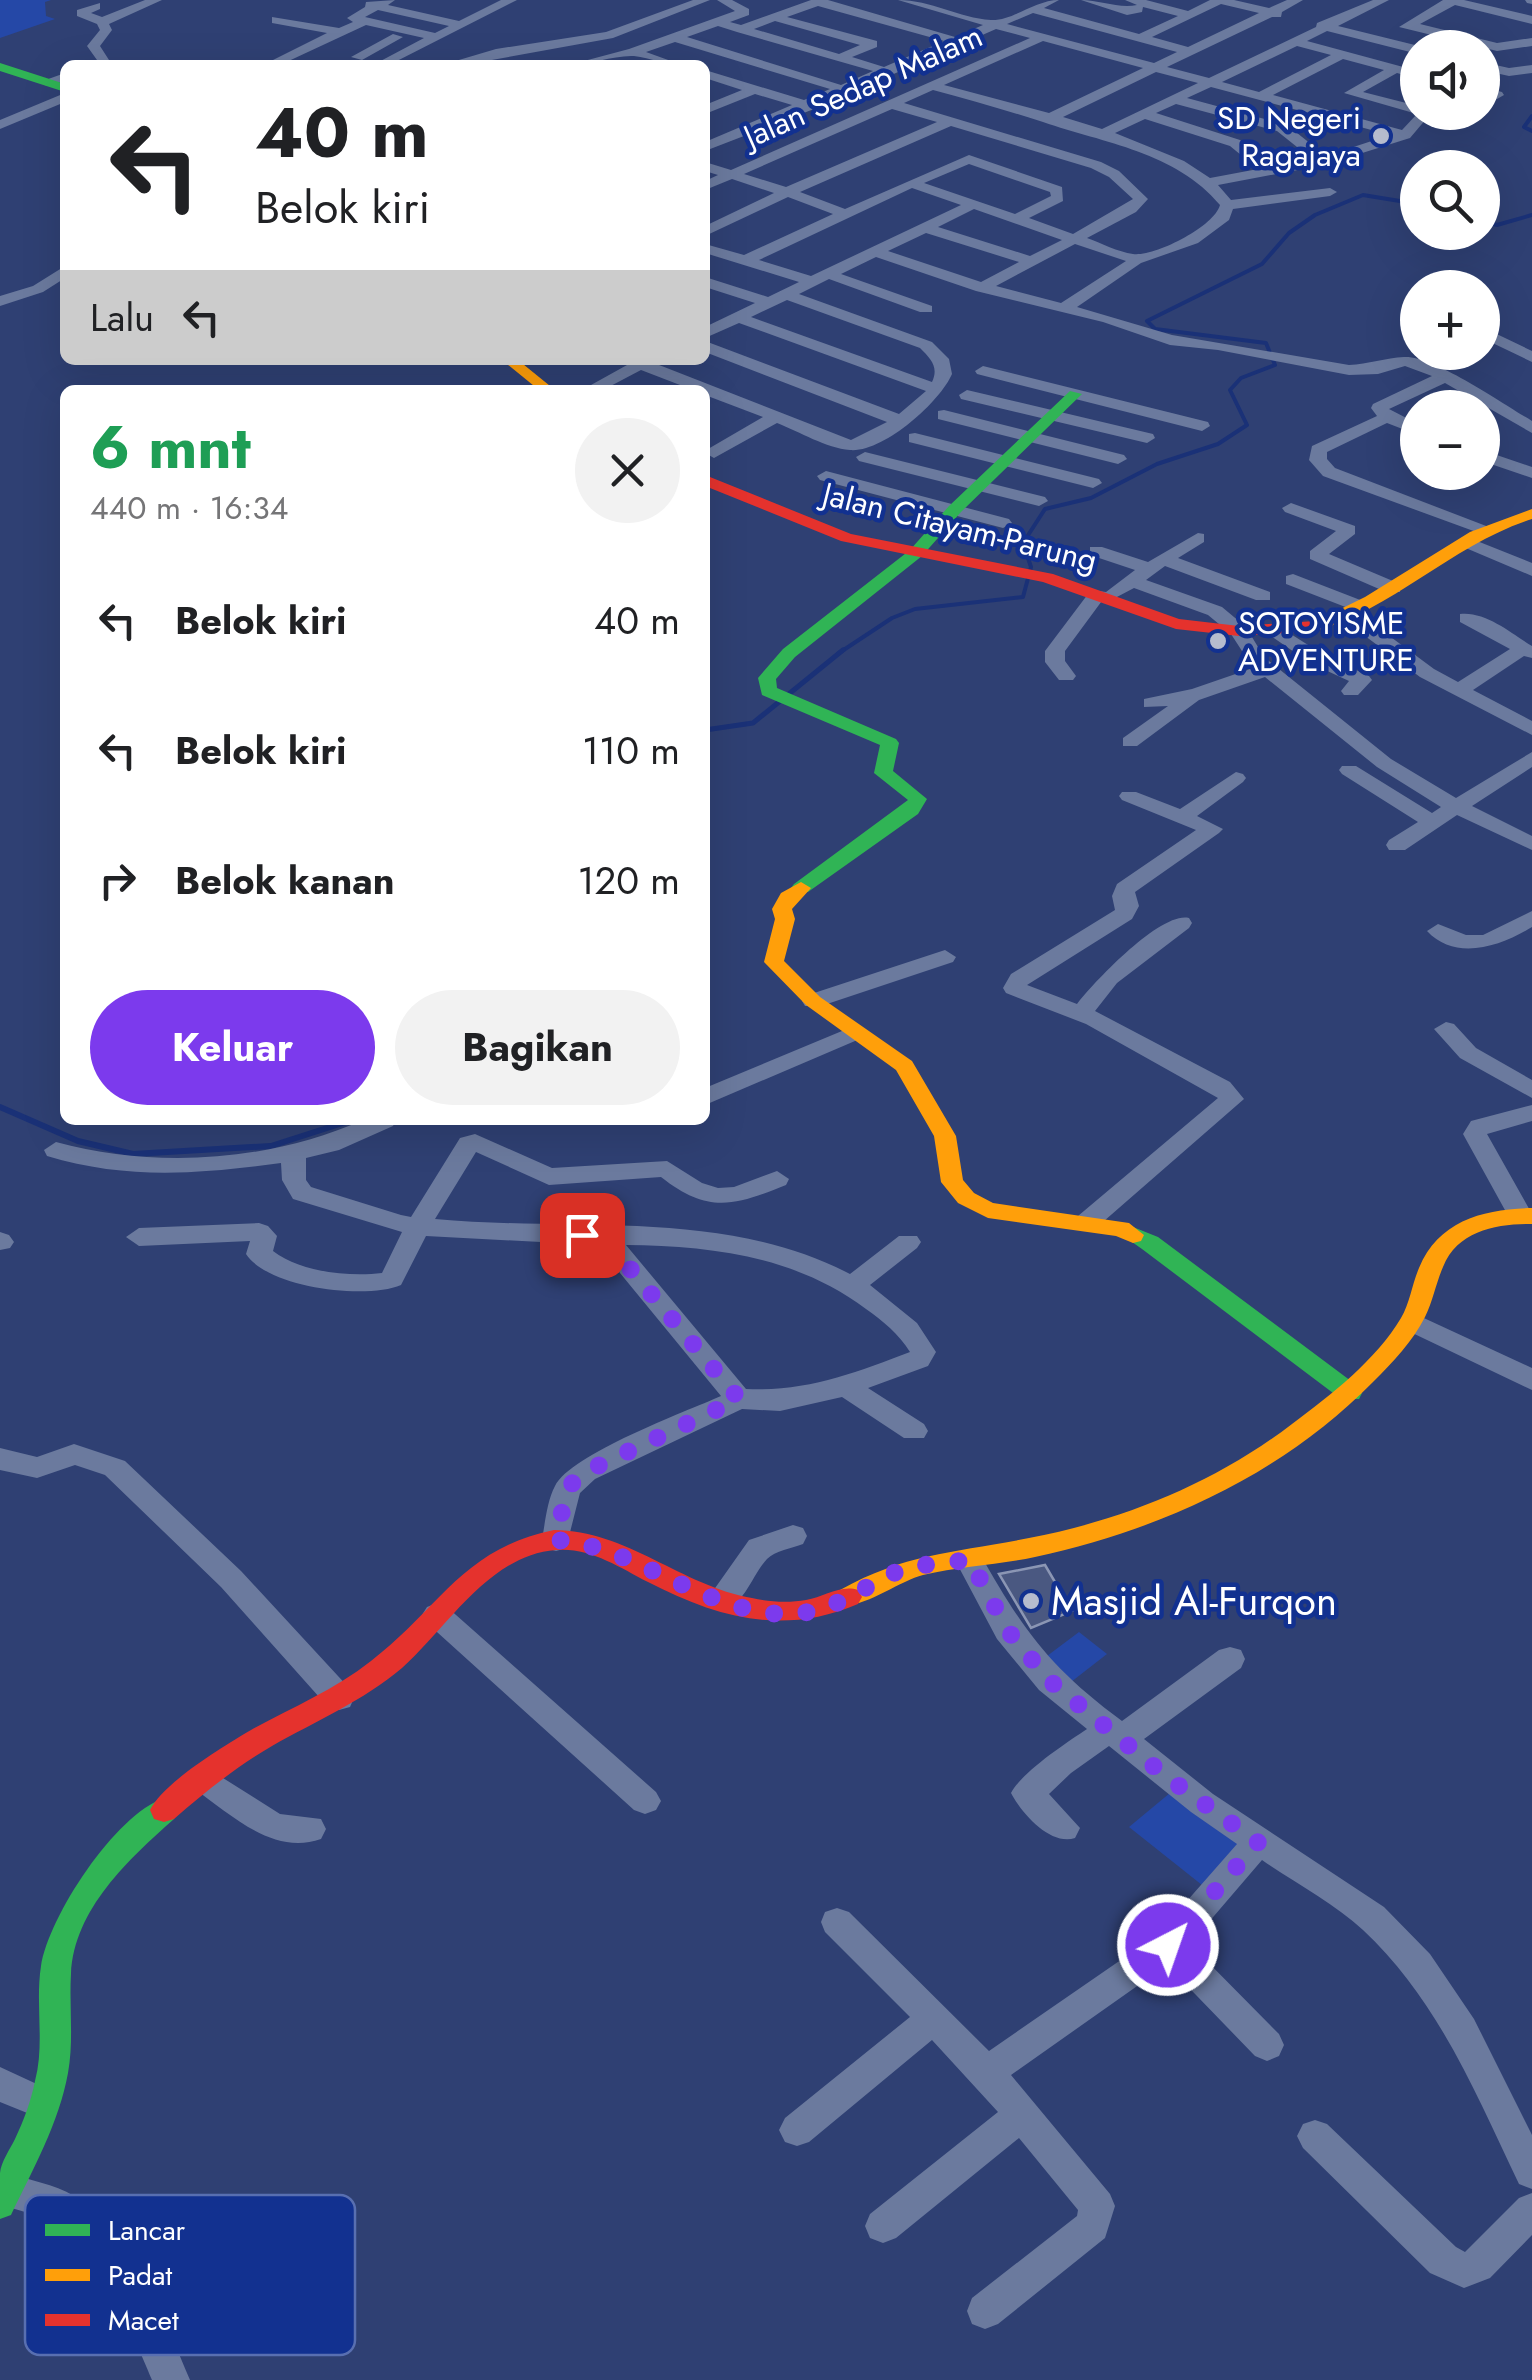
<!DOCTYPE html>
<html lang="id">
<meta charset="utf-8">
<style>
:root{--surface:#fff;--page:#f2f2f2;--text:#202124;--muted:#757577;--accent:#7c3aed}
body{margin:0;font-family:Jost,sans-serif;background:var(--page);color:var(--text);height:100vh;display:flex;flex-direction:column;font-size:38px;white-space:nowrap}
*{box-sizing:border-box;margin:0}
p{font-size:32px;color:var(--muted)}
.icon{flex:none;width:55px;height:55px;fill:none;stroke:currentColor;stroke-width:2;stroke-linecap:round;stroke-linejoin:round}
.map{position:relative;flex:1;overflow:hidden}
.drawer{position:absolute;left:60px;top:385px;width:650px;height:740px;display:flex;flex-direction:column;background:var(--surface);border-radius:15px;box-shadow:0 10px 40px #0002}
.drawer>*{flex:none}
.banner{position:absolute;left:60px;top:60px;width:650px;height:305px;border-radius:15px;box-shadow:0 10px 40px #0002;background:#fff;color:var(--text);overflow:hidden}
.buttons{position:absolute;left:1400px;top:30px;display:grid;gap:20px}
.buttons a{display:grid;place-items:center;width:100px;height:100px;border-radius:50%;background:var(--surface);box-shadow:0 10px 40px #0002;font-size:50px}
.pin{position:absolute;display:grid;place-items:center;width:85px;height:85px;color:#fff;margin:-42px;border-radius:20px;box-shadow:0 5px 15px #0006}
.me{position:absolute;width:110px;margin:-55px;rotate:41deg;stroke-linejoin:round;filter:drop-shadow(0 0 8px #0008)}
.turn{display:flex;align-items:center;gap:35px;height:210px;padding:0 30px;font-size:45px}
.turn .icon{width:130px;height:130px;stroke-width:2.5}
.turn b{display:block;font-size:70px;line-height:85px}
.then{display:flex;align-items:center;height:95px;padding:0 30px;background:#0003;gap:20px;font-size:38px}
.round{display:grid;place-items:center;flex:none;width:105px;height:105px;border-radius:52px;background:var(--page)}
.summary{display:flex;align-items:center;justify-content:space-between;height:170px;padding:0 30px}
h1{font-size:60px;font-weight:700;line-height:75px;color:#1e9e55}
.action{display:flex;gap:20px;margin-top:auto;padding:20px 30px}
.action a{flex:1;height:115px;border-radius:60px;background:var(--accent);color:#fff;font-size:40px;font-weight:700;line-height:115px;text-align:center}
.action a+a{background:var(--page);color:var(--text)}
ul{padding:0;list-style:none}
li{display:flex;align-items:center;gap:30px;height:130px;padding:0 30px}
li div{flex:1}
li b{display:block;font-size:38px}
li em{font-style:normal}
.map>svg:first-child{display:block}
.green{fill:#2548a7}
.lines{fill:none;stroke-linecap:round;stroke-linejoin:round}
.stream-far2{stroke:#1a3177;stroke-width:4}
.stream-far1{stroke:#1a3177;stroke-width:5}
.stream{stroke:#1a3177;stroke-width:6}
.building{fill:#4a5881;stroke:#8b96b4;stroke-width:2.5}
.street{fill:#6b7a9e;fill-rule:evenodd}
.fast{fill:#30b455;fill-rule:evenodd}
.slow{fill:#ff9f0a;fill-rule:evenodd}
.jam{fill:#e5322d;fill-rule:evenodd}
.route{stroke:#7c3aed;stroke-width:18;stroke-dasharray:0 32.4}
.poi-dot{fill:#b6bcce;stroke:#123190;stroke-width:4}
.labels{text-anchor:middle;stroke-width:9;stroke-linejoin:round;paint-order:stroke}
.far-street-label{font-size:32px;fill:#fff;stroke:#123190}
.far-poi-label{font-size:32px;fill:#fff;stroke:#123190;text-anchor:end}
.poi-label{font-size:40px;fill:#fff;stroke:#123190;text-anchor:start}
.key{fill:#123190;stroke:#596fb1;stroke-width:2.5}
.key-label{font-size:28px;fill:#fff}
</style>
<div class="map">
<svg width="1532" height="2380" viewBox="0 0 1532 2380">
<rect width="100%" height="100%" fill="#2f4073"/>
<path class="green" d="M0 0H51L45 2 46 16 55 19 0 38Z
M1079 1632 1107 1654 1071 1682 1043 1659Z
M1176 1788 1249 1840 1207 1889 1129 1827Z"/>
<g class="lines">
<path class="stream-far2" d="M1532 116 1524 127 1532 131
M1482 221 1497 225 1532 215
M839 653 892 618 915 609 1023 597 1031 567 1023 543 1045 509 1091 498 1157 464 1218 444 1247 425 1230 390 1241 378 1275 365 1266 343 1155 329 1147 321 1262 264 1289 233 1315 215 1363 195 1418 204"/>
<path class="stream-far1" d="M705 730 753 723 843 650"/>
<path class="stream" d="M0 1107 78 1141 133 1154 271 1146 352 1120"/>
</g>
<path class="building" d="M1045 1565 1072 1611 1031 1628 999 1574Z"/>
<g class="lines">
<path class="street" d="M145 0H162L109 24 112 30 100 46 109 60 107 65H95L97 60 87 46 100 30 97 24 77 16V10L100 3V9L91 13 102 17Z
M395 0 388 5 459 21 501 0H517L389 65H373L424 38 366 25 280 65H263L327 33 272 23V17L339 28 353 22 347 18 365 7 366 2ZM378 10 449 26 435 33 365 17Z
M693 0H710L613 38 464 65H442L496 49 606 32Z
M717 0H732L749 9V15L730 22 741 25 811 0H828L955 37 983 25 898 0C931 0 959 18 991 20 1013 21 1035 0 1059 0L1044 8 1139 34 1178 16 1143 7 1142 12 1127 15 1081 0C1100 0 1119 9 1137 5L1125 0H1146L1188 11 1210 0H1234L1269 8 1287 0H1303L1282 12 1281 17H1272L1167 67 1209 78 1316 27 1317 23 1373 0H1389L1338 26 1423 47 1418 48V54L1327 31 1307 41 1418 71V79L1397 73 1363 92 1418 106V112H1432L1410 138 1324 165 1218 185 1231 200 1330 188 1337 192 1330 196 1233 209 1229 220 1198 243 1141 263 1077 307 1172 335 1349 365C1368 364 1386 358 1404 357 1433 355 1505 405 1532 421V433L1445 383 1389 409 1418 424V435L1387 423 1327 452V459L1335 468 1494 529 1491 533H1479L1323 476 1309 460 1312 446 1377 416 1371 408 1373 404 1432 376 1405 366 1378 374 1349 375 1218 350 1170 345 1103 322 976 291 876 257 841 274 932 306V312H920L829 279 799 294 932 342 949 359 952 374C940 402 883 453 850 450 826 448 800 432 777 423L714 458 705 453 708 449 763 417 705 395V390H693L641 370 603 390H582L636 360H656L654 363 851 440 887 422 705 352V341L899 414 926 391 739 323 705 338V327L755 303 705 287V277L768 297 799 282 705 253V244L744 255 833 214 788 197 705 236V226L774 193 732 179 705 190V181L718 175 705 171V162L731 170 1030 38 996 29 814 109 705 151V142L792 105 755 94 705 114V105L742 90 705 78V70L804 100 830 89 675 42 646 52 682 65C665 65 651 58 634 56 614 55 590 65 569 65L629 49 735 11ZM1221 4 1259 13 1188 47 1152 37ZM818 6 944 41 884 67 852 57 877 47V41L787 17ZM1033 13 1177 52 1154 63 1007 24ZM775 21 860 45 839 54 754 29ZM718 26 737 32 873 71 841 85 687 37ZM1043 41 1143 68 1049 113 944 85ZM1297 46 1331 55 1259 92 1222 82ZM1343 59 1384 70 1344 93 1417 114 1402 130 1273 95ZM1156 72 1198 83 1102 129 1063 117ZM1211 87 1390 135 1326 156 1287 125 1187 98ZM933 90C970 100 1009 111 1043 122 1104 143 1176 152 1220 205 1214 227 1154 257 1133 254 1118 252 1101 243 1087 238L1136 212 1148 199 1119 171 1101 162 904 103ZM1176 104 1277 131 1312 159 1272 166 1240 140 1156 113ZM892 109 937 122 786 187 744 174ZM1145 119 1230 146 1258 169 1210 178 1184 161 1115 133ZM951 126 1091 168 1109 177 1133 199 1073 234 1029 218 1063 201 1062 187 969 155 845 209 800 192ZM969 164 1050 192 1051 196 1015 214 924 183ZM912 188 961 205 811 276 759 260ZM974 209 1062 240 1030 256 938 227ZM926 233 1019 262 981 282 888 251ZM1075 244 1126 261 1061 303 996 286ZM787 300 920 348C931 359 939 367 932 382L751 317Z
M1443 0H1464L1532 16V24L1455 5 1420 24 1497 43 1532 38V46L1497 51 1399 27Z
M1525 0H1532V4L1527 3Z
M393 34 403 37 362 60 351 57Z
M1482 62 1509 68 1532 65V73L1509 76 1482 70Z
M65 73V81L47 86 40 82Z
M1482 87 1502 92 1504 95 1497 99 1482 95Z
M65 93V102L0 129V120Z
M65 266V278L43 292 0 306V296L33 286Z
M1482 327 1532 351V362L1482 338Z
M983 366 1208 422 1210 426 1202 431 977 374 975 371Z
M967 390 1153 434 1155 438 1147 443 961 399 959 395Z
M944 410 1124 455 1127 459 1118 464 938 419V411Z
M915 433 1099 479 1102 483 1093 488 909 442V434Z
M1482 450 1532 467V478L1482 461Z
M865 452 1045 497 1048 501 1039 506 859 461 856 457Z
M826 471 1009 519 1012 523 1003 528 820 480 817 476Z
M1291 503 1355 526V534L1329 554 1400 584V592H1386L1310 559V551L1336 531 1285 512 1282 508Z
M1198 533 1204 534V542L1178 558 1270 592V600H1256L1165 566 1146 580 1222 607 1246 627 1264 657 1391 759 1456 798 1532 752V767L1472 806 1532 836V850L1457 815 1405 850H1389L1386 845 1389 840 1418 822 1342 774 1339 770 1342 766H1356L1432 813 1441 807 1377 767 1265 677 1199 700 1137 746H1123V738L1168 706 1144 707V699L1192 689 1253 668 1231 634 1208 615 1134 588 1115 598 1107 594 1065 651V661L1076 676 1073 680H1059L1045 662V651L1091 590 1106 592 1135 570 1090 555V547H1102L1148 562Z
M1467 537 1532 563V576L1461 546V538Z
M1293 574 1368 603V611L1357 612 1434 669 1458 682 1510 649 1460 622V614C1486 611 1512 634 1532 646V658L1524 656 1473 690 1532 721V735L1420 677 1341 618 1339 614 1348 608 1286 584V576Z
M1278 626 1324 655 1369 676 1372 680 1358 695H1344L1341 691 1349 681 1310 663 1271 636 1268 632Z
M1236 772 1243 774 1246 778 1243 782 1197 816 1223 829 1219 833 1135 892 1139 906 1132 919 1027 985 1077 1004C1094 982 1161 911 1189 918L1192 923 1189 928 1117 983 1095 1011 1230 1082 1244 1099 1096 1228H1078L1074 1222 1078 1216 1218 1098 1086 1024 1006 993 1003 988 1011 974 1115 910 1112 896 1117 884 1196 830 1122 800 1119 796 1122 792H1136L1180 809Z
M1532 911V927C1501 946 1456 962 1427 931L1438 924 1466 935H1483Z
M945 950 956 957 953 962 821 1006H805L802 1001 805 996Z
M1446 1022 1454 1024 1476 1048 1532 1080V1098L1460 1058 1434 1029Z
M854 1026 862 1028 866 1033 862 1038 705 1105V1088Z
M1532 1105V1121L1487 1134 1532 1214 1529 1221H1511L1463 1134 1471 1121Z
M363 1120H396L393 1126 339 1150 306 1158V1180L311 1187 401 1215 411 1217 460 1138 475 1134 552 1168 667 1161 702 1183 718 1188 734 1187 777 1171 789 1179 786 1185C734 1206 708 1214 661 1177L549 1185 476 1152 435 1219C573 1232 723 1208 850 1274L899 1236H917L921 1242 917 1248 870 1285 917 1323 936 1352 928 1366 868 1388 924 1424 928 1431 924 1438H904L842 1397 780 1411 742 1409 595 1479 580 1493 566 1548 556 1551 546 1548 542 1540C545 1523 547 1501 555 1486 571 1454 685 1412 721 1396L597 1245 426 1236 401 1285C366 1300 268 1288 246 1254L250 1241 139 1246 126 1237 139 1228 259 1223 268 1226 277 1236 273 1251C300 1272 349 1277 382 1273L402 1232 293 1199 282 1180 281 1163C200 1174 126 1180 47 1156L44 1150 56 1142C155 1169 268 1162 363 1120ZM626 1245C712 1246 795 1256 866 1309 883 1321 899 1334 910 1352 855 1373 806 1392 746 1389Z
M0 1232 9 1235 14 1242 10 1248 0 1250Z
M1413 1313 1532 1368V1390L1404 1329 1400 1322 1404 1315Z
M74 1444 125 1461 241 1571 350 1689 354 1698 350 1707 339 1710 328 1707 221 1587 105 1475 75 1465 37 1478 0 1470V1448L37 1457Z
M793 1525 803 1528 807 1536 803 1544C792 1548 775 1551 767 1559 750 1577 741 1617 713 1607L708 1599 713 1591 749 1540Z
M969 1549 979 1552C1022 1629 1050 1668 1122 1721L1219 1650 1230 1647 1241 1650 1245 1659 1241 1668 1144 1739 1213 1794 1384 1907 1430 1954 1474 2019 1532 2135V2189L1519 2184C1476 2094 1438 2000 1363 1930 1334 1903 1295 1883 1262 1860L1190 1944 1279 2034 1284 2045 1279 2056 1267 2061 1255 2056 1167 1965 1011 2075 1110 2194 1115 2206 1105 2238 998 2324 985 2329 972 2324 967 2311 972 2298 1077 2216 1078 2210 1019 2138 896 2238 883 2243 870 2238 865 2226 870 2214 998 2112 932 2040 809 2142 797 2146 785 2142 779 2130 785 2118 910 2017 825 1932 821 1922 825 1912 837 1908 849 1912 989 2051 1157 1935 1237 1844 1191 1812 1109 1746 1071 1773 1049 1794 1080 1828 1075 1838C1051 1846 1022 1814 1011 1793 1022 1772 1066 1743 1087 1729L1039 1690 997 1639 955 1560 959 1552Z
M437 1603 447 1607 656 1792 661 1801 656 1810 645 1814 634 1810 427 1623 422 1615 427 1607Z
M204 1766 280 1814 321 1819 326 1829 321 1839C272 1856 231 1814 193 1788L188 1779 193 1770Z
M0 2067 54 2092 59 2103 54 2114 42 2119 0 2102Z
M1315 2120 1327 2124 1456 2247 1465 2252 1519 2198 1532 2193V2235L1490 2278 1464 2288 1430 2273 1303 2148 1297 2136 1303 2124Z
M7 2173C29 2180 54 2184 74 2196 130 2231 165 2321 190 2380H152C132 2332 94 2243 45 2219 31 2212 14 2210 0 2204V2176Z"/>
<path class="fast" d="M0 63 65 84V92L0 71Z
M1070 391 1082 394 961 512 922 556 795 657 776 679 777 688 896 739 899 743 893 771 927 799 918 814 808 892H794L791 888 794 884 908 800 874 773 880 745 762 695 758 678 783 649 910 550 949 506Z
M1133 1227 1158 1237 1359 1387 1362 1393 1359 1399H1341L1142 1249 1122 1235Z
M164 1798 174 1801 178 1810 174 1819C129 1859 74 1909 71 1974 69 2007 74 2040 68 2073 59 2123 33 2169 11 2215L0 2219C0 2205 0 2188 0 2173 1 2162 10 2149 15 2139 24 2120 31 2101 35 2081 45 2043 35 2005 41 1966 49 1916 115 1815 164 1798Z"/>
<path class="slow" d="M502 360H518L555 390H539Z
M1532 509V519C1453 544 1394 609 1315 631L1306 626 1365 597 1470 532Z
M801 882 811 888 792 909 795 919 784 961 820 997 912 1061 956 1136 963 1180 974 1193 993 1203 1129 1223 1144 1235 1141 1241 1133 1243 1116 1236 988 1218 958 1203 941 1182 934 1136 896 1070 806 1005 764 962 775 919 772 909 781 893Z
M1532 1208V1224C1497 1224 1458 1230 1443 1267 1436 1283 1433 1301 1425 1317 1413 1341 1393 1362 1373 1382 1281 1475 1163 1529 1035 1557 998 1565 960 1566 923 1575 899 1581 860 1611 840 1604L836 1597 840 1590C908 1552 956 1553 1029 1538 1124 1520 1215 1483 1292 1424 1331 1395 1376 1360 1401 1318 1410 1303 1412 1284 1419 1268 1439 1220 1484 1209 1532 1208Z"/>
<path class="jam" d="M705 475 851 534 1053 574 1179 619 1239 626 1315 621 1324 626 1315 631 1239 636 1176 629 1043 582 841 541 705 486Z
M554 1530C626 1530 682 1586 752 1598 769 1602 789 1603 806 1600 824 1597 841 1584 858 1590L862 1597 858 1604C783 1636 718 1618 648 1582 619 1567 589 1547 556 1550 489 1555 448 1627 402 1668 363 1701 316 1721 272 1746 236 1767 205 1792 174 1819L164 1822 154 1819 150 1810C164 1782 224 1746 251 1730 291 1708 334 1690 371 1661 439 1609 462 1549 554 1530Z"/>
</g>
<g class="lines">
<path class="route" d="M582 1235H602L739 1399 585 1472 567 1488 556 1540C637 1546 704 1614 788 1614 829 1613 853 1594 887 1576 911 1564 943 1563 970 1560L1008 1631 1050 1681 1168 1778 1258 1842 1168 1945"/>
</g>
<g class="poi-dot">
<circle cx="1381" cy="136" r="10"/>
<circle cx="1218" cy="641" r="10"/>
<circle cx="1031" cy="1601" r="10"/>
</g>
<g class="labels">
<g class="far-street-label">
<text transform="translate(863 86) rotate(-24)" y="11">Jalan Sedap Malam</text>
<text transform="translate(960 527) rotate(14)" y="11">Jalan Citayam-Parung</text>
</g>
<g class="far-poi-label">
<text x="1361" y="129">SD Negeri<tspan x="1361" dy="37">Ragajaya</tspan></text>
<text x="1238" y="634" text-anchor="start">SOTOYISME<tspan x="1238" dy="37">ADVENTURE</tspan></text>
</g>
<g class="poi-label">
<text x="1051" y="1615">Masjid Al-Furqon</text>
</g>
</g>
<rect x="25" y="2195" width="330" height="160" rx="15" class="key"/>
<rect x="45" y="2224" width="45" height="12" fill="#30b455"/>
<rect x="45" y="2269" width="45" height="12" fill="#ff9f0a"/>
<rect x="45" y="2314" width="45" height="12" fill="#e5322d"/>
<g class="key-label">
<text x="108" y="2240">Lancar</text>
<text x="108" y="2285">Padat</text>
<text x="108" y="2330">Macet</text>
</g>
</svg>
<div class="buttons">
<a><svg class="icon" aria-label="sound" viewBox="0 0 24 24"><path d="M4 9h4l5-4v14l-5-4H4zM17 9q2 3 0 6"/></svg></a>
<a><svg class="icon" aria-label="search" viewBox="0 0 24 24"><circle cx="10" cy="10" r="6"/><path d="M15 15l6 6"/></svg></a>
<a>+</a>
<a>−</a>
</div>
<div class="pin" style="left:582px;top:1235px;background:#d93025"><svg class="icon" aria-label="arrive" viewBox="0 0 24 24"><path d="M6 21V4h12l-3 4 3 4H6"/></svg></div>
<svg class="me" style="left:1168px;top:1945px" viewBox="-20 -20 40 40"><circle r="17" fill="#7c3aed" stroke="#fff" stroke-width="3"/><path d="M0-11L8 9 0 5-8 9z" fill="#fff"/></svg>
<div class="banner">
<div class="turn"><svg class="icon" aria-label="left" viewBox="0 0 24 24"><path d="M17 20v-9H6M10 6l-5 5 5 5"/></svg><div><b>40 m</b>Belok kiri</div></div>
<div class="then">Lalu<svg class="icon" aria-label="left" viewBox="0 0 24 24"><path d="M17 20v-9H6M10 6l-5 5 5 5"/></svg></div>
</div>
<section class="drawer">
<div class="summary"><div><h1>6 mnt</h1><p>440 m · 16:34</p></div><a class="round"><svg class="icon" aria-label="close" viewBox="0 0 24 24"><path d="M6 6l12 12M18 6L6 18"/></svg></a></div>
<ul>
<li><svg class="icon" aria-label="left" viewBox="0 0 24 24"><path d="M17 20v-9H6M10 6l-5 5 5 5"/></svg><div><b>Belok kiri</b></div><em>40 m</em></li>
<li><svg class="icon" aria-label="left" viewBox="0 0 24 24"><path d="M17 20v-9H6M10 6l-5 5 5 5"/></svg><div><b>Belok kiri</b></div><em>110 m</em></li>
<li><svg class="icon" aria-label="right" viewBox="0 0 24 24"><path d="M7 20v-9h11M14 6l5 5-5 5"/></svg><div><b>Belok kanan</b></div><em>120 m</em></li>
</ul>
<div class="action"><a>Keluar</a><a>Bagikan</a></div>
</section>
</div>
